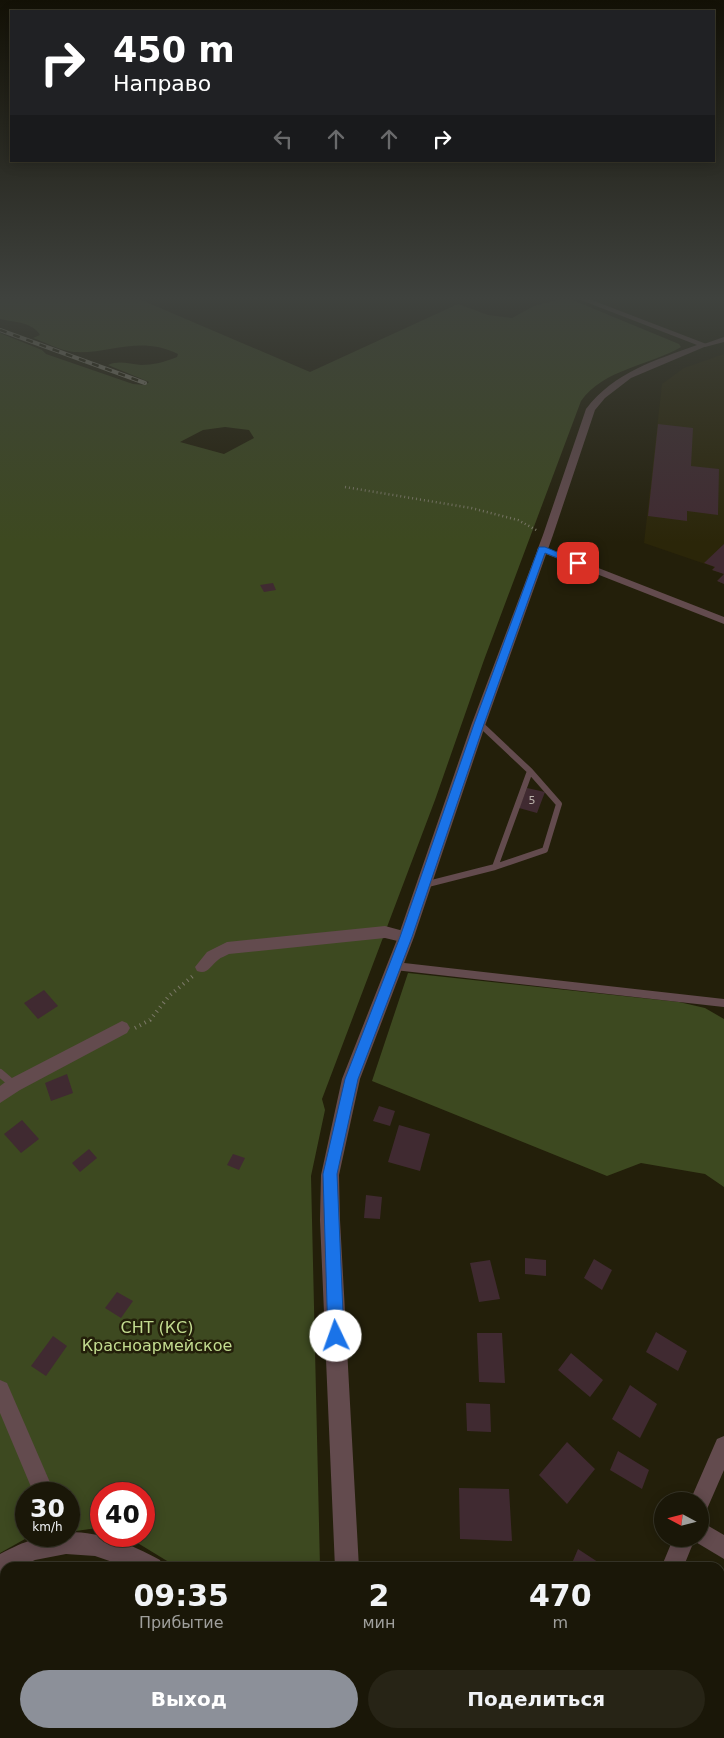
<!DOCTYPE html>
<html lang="ru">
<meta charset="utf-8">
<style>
:root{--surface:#1a1708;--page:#272416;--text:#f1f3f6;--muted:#9f9f9c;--line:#383629;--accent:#8c9099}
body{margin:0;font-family:"DejaVu Sans",sans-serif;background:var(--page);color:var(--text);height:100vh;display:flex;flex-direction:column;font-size:19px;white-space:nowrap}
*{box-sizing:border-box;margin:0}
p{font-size:16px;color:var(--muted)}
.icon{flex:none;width:28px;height:28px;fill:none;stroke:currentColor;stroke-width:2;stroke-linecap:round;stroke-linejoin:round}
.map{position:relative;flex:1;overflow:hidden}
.sheet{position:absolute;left:0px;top:1562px;width:725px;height:176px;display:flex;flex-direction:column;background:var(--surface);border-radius:15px 15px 0 0;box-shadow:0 2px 12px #0003,0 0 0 1px var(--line)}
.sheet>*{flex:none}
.guide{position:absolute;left:10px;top:10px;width:705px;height:152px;border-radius:0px;box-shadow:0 2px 12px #0003,0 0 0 1px var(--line);background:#202124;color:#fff;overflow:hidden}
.needle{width:32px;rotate:277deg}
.fabs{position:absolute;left:654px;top:1492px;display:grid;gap:10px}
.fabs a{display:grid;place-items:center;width:55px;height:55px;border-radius:50%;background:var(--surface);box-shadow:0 2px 12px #0003,0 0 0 1px var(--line);font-size:25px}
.speed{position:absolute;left:15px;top:1482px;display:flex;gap:10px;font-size:25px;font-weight:700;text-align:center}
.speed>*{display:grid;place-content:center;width:65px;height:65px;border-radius:50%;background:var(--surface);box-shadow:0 2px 12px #0003,0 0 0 1px var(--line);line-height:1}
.speed small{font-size:12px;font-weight:400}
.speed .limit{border:8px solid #d22;background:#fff;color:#111}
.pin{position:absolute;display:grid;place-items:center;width:42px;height:42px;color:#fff;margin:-21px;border-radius:10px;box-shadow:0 2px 8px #0006}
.me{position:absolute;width:55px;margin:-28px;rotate:357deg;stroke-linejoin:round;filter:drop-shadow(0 0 4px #0008)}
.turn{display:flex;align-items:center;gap:18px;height:105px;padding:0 20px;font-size:22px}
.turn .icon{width:65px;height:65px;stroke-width:2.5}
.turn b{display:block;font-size:35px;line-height:42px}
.lanes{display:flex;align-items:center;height:48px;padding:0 20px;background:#0003;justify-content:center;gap:25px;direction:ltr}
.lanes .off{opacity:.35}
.eta{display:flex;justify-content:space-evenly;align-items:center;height:85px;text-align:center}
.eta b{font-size:30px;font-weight:800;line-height:35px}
.primary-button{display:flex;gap:10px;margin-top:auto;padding:10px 20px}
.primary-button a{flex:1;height:58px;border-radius:30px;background:var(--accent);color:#fff;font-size:20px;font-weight:800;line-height:58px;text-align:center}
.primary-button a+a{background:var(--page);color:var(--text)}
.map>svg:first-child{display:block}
.built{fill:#2b2609}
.green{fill:#3d4920;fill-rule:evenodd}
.building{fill:#402a31}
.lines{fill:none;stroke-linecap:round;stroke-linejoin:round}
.path-far1{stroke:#7c7968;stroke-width:2.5;stroke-dasharray:1 3;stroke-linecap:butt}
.path{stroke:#7c7968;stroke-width:4;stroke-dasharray:1 4.5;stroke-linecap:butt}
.service-far1{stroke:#634b4e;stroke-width:6}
.service{stroke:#634b4e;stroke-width:8}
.minor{fill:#634b4e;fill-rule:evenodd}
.tertiary{fill:#634b4e;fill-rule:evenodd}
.rail-casing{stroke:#8c8979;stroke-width:4}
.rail{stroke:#231f0a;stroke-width:2.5;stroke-dasharray:7;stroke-linecap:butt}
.route{fill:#1a73e8;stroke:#114b97}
.labels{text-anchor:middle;stroke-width:5;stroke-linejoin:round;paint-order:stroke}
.number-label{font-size:11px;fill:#bab2aa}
.near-park-label{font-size:16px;fill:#c3dc90;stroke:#231f0a}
</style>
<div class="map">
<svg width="724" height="1738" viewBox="0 0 724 1738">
<rect width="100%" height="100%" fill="#231f0a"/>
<path class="built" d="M724 354V584L717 581 724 574 712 570 714 567 644 543 662 384 684 368Z"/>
<path class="green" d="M0 299H139L310 372 458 304 488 315 512 318 534 306 562 299H570L679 344 681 347C648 366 604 369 581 401L484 660 435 800 322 1099 325 1110 311 1176 320 1567H177L136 1542 119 1536H144V1494H101V1530L97 1528 69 1532V1494H26V1536H42L25 1539 0 1553V333L42 350 46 354 133 384 145 385 149 382 108 365C119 360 129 364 141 365 153 365 165 362 177 357L178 354C139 335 112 354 74 352 61 351 45 342 33 338L40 335C33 322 13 322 0 319ZM225 427 249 430 254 438 224 454 180 442 203 430Z
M408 973 679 1002 705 1008 724 1019V1187L705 1174 641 1163 607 1176 372 1081Z"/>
<path class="building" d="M658 424 693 428 691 466 719 469 718 515 687 511V521L648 516Z
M724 544V584L717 581 724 574 712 570 715 567 704 563Z
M273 583 276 590 264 592 260 585Z
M527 788 545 792 537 813 519 808Z
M44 990 58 1006 38 1019 24 1003Z
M67 1074 73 1093 51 1101 45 1083Z
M379 1106 395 1111 390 1126 373 1121Z
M22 1120 39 1139 21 1153 4 1134Z
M399 1125 430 1134 420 1171 388 1162Z
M89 1149 97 1158 80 1172 72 1163Z
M233 1154 245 1158 239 1170 227 1165Z
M366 1195 382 1197 380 1219 364 1218Z
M525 1258 546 1260V1276L525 1274Z
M594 1259 612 1270 602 1290 584 1278Z
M490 1260 500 1299 479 1302 470 1263Z
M117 1292 133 1301 121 1318 105 1308Z
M656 1332 687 1351 678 1371 646 1352Z
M477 1333H502L505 1383 479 1382Z
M53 1336 67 1346 46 1376 31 1366Z
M571 1353 603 1380 590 1397 558 1370Z
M630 1385 657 1404 640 1438 612 1419Z
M466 1403 490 1404 491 1432 467 1431Z
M567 1442 595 1469 567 1504 539 1475Z
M618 1451 649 1470 642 1489 610 1470Z
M459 1488 509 1489 512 1541 460 1539Z
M578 1549 607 1568H570Z
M720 1635 724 1638V1690L720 1687Z"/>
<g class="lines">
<path class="path-far1" d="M345 487 471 508 518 520 538 531"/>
<path class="path" d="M135 1028 150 1020 169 996 194 975"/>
<path class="service-far1" d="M495 867 530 771
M424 885 495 867 545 850 559 804 530 771 479 723"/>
<path class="service" d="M395 966 724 1003
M0 1073 14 1085"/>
<path class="minor" d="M724 337V342L705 347 701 345Z
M542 546 724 617V624L538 551 537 549Z
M385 926 411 933 413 937 411 941 406 943 385 938 229 954C226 956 221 957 218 960 210 966 208 975 197 971L195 967 207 952 227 942Z
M122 1021 127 1023 130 1028 127 1033 20 1090 0 1103V1086L8 1080Z
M0 1380 7 1383 55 1494H34L0 1413Z
M724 1436V1470L707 1509 700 1512V1501H690L717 1439Z
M700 1521 724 1535V1559L694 1541 683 1568H661L673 1539H700Z
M69 1532C102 1532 131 1544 160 1560L163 1568H130L95 1556 66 1554 35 1560 18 1568H5V1574L0 1576V1554C27 1540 38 1536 69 1536Z
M586 1734H610L609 1738H585Z"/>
<path class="tertiary" d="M578 299H589L709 345 631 378 605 398 595 410 553 535 486 723 414 937 360 1079 339 1175 340 1220 359 1568H335L320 1220 321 1175 342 1079 398 937 472 723 543 535 586 409C614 372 656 360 697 345Z
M344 1734H370V1738H344Z"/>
<g class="rail-casing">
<path id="rail" d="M0 330 145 383"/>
</g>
<use href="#rail" class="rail"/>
</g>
<linearGradient id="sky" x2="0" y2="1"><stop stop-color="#131106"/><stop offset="0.55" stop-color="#3f423e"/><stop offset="1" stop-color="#3f423e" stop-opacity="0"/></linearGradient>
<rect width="724" height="542" fill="url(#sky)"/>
<path class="route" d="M539 547H545L583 563 575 565 545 553 484 724 412 937 358 1079 337 1174 344 1336 342 1341 336 1344 331 1341 328 1336 323 1174 345 1079 400 937 474 724Z"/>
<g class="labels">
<g class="number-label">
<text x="532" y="804">5</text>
</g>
<g class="near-park-label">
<text x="157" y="1333">СНТ (КС)<tspan x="157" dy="18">Красноармейское</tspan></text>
</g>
</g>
</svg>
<div class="fabs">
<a><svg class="needle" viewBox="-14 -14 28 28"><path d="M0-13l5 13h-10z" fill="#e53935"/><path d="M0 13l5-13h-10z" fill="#9f9f9c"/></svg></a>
</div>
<div class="speed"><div>30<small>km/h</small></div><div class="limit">40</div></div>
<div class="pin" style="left:578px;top:563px;background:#d93025"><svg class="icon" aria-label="arrive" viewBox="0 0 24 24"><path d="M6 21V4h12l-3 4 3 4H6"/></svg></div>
<svg class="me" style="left:336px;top:1336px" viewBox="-20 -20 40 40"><circle r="19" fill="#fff"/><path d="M0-13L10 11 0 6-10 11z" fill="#1a73e8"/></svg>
<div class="guide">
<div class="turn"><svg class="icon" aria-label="right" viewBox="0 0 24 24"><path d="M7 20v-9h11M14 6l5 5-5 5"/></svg><div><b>450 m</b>Направо</div></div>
<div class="lanes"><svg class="icon off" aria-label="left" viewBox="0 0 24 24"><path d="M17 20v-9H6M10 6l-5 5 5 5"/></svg><svg class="icon off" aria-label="ahead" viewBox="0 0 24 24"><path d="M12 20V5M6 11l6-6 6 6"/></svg><svg class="icon off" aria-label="ahead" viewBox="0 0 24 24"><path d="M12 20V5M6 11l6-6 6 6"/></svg><svg class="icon" aria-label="right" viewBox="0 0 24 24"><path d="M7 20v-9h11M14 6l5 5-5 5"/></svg></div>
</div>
<section class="sheet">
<div class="eta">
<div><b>09:35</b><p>Прибытие</p></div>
<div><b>2</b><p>мин</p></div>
<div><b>470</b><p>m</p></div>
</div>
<div class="primary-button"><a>Выход</a><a>Поделиться</a></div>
</section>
</div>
